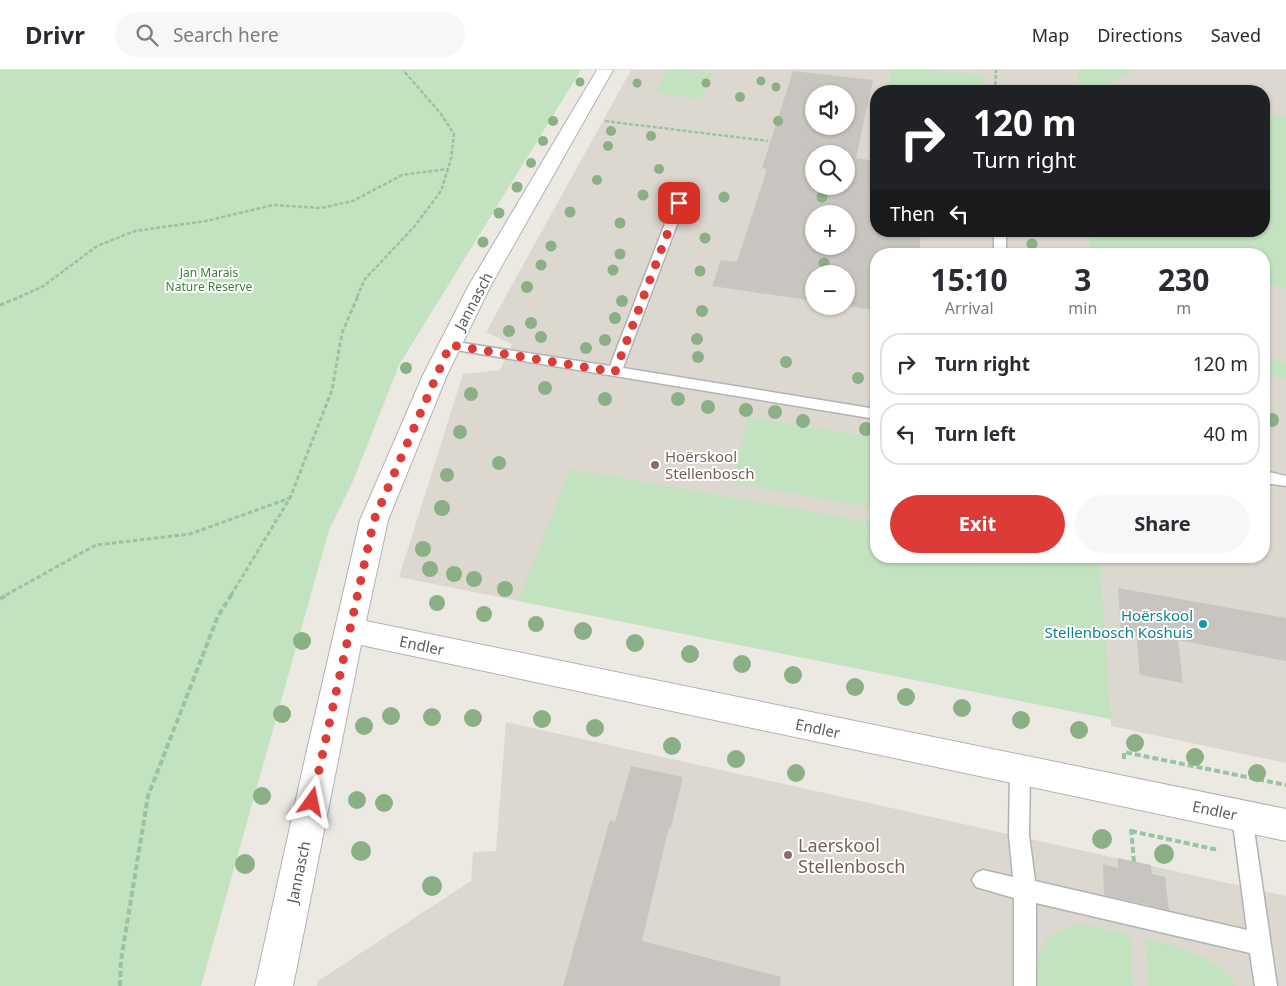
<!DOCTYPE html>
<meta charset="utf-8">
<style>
:root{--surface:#fff;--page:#f7f7f7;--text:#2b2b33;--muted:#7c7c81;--line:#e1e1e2;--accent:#dc3b37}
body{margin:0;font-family:"Noto Sans",sans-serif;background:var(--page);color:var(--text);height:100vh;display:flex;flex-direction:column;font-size:19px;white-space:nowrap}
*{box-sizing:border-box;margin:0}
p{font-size:16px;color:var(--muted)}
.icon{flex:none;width:28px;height:28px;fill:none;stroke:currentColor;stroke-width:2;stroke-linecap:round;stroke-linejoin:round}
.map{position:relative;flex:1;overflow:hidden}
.details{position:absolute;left:870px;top:178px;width:400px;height:315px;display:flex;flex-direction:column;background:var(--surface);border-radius:20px;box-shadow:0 1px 4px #0004}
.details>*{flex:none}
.guide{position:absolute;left:870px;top:15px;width:400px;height:152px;border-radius:20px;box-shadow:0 1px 4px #0004;background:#202124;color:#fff;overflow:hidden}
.tools{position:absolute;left:805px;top:15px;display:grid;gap:10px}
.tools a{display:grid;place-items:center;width:50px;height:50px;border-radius:50%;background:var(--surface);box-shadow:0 1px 4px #0004;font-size:25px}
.pin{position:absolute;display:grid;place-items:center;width:42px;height:42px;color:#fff;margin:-21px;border-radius:10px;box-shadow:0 2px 8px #0006}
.me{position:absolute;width:55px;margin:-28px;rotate:12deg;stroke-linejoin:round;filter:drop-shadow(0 0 4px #0008)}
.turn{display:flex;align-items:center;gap:18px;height:105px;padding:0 20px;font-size:22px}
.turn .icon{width:65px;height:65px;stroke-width:2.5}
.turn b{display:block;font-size:35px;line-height:42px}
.then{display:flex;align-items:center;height:48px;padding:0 20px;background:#0003;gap:10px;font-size:19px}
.eta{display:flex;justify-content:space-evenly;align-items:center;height:85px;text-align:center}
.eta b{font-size:30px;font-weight:700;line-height:35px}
.action{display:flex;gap:10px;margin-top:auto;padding:10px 20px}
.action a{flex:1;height:58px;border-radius:30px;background:var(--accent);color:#fff;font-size:20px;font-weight:700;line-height:58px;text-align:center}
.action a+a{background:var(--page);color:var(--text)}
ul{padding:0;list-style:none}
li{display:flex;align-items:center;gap:15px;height:62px;margin:0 10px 8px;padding:0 10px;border:2px solid var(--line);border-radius:20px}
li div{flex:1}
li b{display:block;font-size:19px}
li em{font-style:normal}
header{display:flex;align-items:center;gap:30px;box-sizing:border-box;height:70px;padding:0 25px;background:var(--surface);border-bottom:1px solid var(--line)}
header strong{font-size:24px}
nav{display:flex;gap:28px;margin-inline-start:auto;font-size:18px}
.search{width:350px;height:45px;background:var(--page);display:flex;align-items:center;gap:12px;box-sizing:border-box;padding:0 18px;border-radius:28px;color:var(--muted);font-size:19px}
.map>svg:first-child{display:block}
</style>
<header>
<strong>Drivr</strong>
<div class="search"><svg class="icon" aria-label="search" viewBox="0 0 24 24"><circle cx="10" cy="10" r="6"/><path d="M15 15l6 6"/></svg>Search here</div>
<nav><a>Map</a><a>Directions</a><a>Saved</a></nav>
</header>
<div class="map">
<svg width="1286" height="916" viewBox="0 0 1286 916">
<rect width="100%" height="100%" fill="#ece9e2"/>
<path fill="#dcd8d0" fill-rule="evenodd" d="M631,0h655v693l-175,-37v-7l-712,-142 64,-203 37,-4 12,-26 -26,-12zM876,21h388v140h-388zM814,24h32v32h-32zM814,84h32v32h-32zM814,144h32v32h-32zM876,184h388v302h-388zM814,204h32v32h-32z
M506,652l780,174v90h-969l1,-5 153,-100 2,-29 23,-1z"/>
<path fill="#c2e2c0" d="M0,0h581l-182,295 -45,114 -25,51 -128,456h-201z
M668,0c12,0 35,0 44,4l-12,25 -44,-6z
M891,0h41l52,5 -1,16h-49l-46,-5z
M1078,0h55l-23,12 -6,9h-25z
M1264,44l22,3v170l-22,-3v-30h-173l-3,-23h176z
M1264,288l22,4v17l-22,-5z
M748,347l128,21v70l-144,-25z
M570,399l306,54v33h188l36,7 11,156 -593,-118z
M1076,855h12l42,10 3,51h-96c0,-34 1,-53 39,-61z
M1145,869c35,8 69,15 91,47h-88z"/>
<path fill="#c8c4bf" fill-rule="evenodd" d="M793,1l80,9 -17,78 20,3v70h45l-2,23h-43v56l-30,-4v-32h-32v27l-102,-15 9,-26 16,2 30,-93 -5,-1zM814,24h32v32h-32zM814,84h32v32h-32zM814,144h32v32h-32z
M1118,518l168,30v43l-108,-21 5,43 -43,-8 -4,-43 -15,-2z
M631,696l52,11 -12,51 -2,-1 -27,114 139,36 -1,9h-217l47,-166 5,2z
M1118,788l33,7 1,9 13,3 4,33 -65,-15 -1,-31 15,4z"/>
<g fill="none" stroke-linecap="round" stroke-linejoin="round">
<g stroke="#afb3b6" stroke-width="3">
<path id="service" d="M679,129l6,4 -62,165 253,41v10l-426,-70 -5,-1 -2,-3 2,-3 5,-1 160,25 63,-163z
M994,161h12v23h-12z
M1264,401l22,5v10l-22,-3z
M1020,692l7,3 3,6 -1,64 6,46 212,49 -15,-114 3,-7 7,-3 7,3 3,7 25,170h-22l-5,-33 -214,-50v83h-22v-88l-38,-11 -4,-7 4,-7 7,-3 30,7 -4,-42 1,-64 3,-6z"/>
</g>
<g stroke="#afb3b6" stroke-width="2">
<path id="minor" d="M597,0h16l-122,215 -44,90 -59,145 -22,101 920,188v32l-925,-196 -68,341h-38l49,-223 56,-243 63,-145 46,-90z"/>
</g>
<path stroke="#9ac3a2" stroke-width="2.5" stroke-dasharray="4 2" stroke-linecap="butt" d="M995,21l1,-21
M605,51l163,20
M19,227l23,-10 55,-41 38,-15 71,-10 67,-16 48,3 32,-7 49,-26 45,-6
M357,227l8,-18 49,-52 27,-36 10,-32 3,-25 -13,-20 -38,-44"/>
<path stroke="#9ac3a2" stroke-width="3" stroke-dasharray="4.5 2.5" stroke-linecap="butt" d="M0,235l22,-9
M6,525l90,-50 94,-11 100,-36
M231,525l59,-97 42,-108 10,-57 16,-37"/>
<path stroke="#9ac3a2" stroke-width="4" stroke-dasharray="6 3" stroke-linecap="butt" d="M0,529l8,-5
M1124,689v-7l162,33
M1131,759l3,33
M1131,761l87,19
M120,916l1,-26 27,-164 70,-180 14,-22"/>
<use href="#service" fill="#fff" fill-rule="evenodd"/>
<use href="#minor" fill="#fff" fill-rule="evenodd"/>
</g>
<g fill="#8bb086">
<circle cx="761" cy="11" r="4.5"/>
<circle cx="580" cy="12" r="4.5"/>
<circle cx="637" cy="13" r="4.5"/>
<circle cx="706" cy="13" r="4.5"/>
<circle cx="776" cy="17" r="4.5"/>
<circle cx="740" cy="27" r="5"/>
<circle cx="553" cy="51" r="5"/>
<circle cx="778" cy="51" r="5"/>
<circle cx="611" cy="61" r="5"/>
<circle cx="651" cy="66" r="5"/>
<circle cx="543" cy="71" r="5"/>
<circle cx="608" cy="76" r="5"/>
<circle cx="531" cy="93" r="5"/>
<circle cx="659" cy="99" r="5"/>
<circle cx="597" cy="110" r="5"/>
<circle cx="517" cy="117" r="5.5"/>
<circle cx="643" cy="125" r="5.5"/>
<circle cx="724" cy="127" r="5.5"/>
<circle cx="822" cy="127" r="5.5"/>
<circle cx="570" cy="142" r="5.5"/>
<circle cx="499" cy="143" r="5.5"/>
<circle cx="620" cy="153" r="5.5"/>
<circle cx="705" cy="168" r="5.5"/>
<circle cx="483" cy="172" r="5.5"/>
<circle cx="1032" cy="174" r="5.5"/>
<circle cx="551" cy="176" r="5.5"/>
<circle cx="620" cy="184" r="5.5"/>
<circle cx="824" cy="193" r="5.5"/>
<circle cx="541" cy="195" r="5.5"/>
<circle cx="613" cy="200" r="5.5"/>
<circle cx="700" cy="201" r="5.5"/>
<circle cx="527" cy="217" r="6"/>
<circle cx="622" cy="231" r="6"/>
<circle cx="702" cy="241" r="6"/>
<circle cx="615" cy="248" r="6"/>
<circle cx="531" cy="253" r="6"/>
<circle cx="509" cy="261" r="6"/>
<circle cx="541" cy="267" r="6"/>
<circle cx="697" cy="269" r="6"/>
<circle cx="605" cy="270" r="6"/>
<circle cx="586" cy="278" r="6"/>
<circle cx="698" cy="287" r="6"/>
<circle cx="786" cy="292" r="6"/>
<circle cx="406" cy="298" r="6"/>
<circle cx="858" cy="308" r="6"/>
<circle cx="545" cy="318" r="7"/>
<circle cx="471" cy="324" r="7"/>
<circle cx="605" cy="329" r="7"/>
<circle cx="678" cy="329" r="7"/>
<circle cx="708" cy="337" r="7"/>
<circle cx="746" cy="340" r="7"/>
<circle cx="775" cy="342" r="7"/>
<circle cx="1272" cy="350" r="7"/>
<circle cx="803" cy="351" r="7"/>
<circle cx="866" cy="359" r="7"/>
<circle cx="460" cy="362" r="7"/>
<circle cx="499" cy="393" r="7"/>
<circle cx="447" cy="405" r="7"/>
<circle cx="442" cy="438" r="8"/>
<circle cx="423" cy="479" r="8"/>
<circle cx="430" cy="499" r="8"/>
<circle cx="454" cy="504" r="8"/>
<circle cx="474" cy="509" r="8"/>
<circle cx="505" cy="519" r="8"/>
<circle cx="437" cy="533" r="8"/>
<circle cx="484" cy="544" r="8"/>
<circle cx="536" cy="554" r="8"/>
<circle cx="583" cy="561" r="9"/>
<circle cx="302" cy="571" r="9"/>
<circle cx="635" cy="573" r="9"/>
<circle cx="690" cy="584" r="9"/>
<circle cx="742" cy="594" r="9"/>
<circle cx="793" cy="605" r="9"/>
<circle cx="855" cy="617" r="9"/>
<circle cx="906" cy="627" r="9"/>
<circle cx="962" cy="638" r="9"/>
<circle cx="282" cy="644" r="9"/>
<circle cx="391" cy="646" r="9"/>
<circle cx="432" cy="647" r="9"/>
<circle cx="473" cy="648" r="9"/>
<circle cx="542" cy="649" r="9"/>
<circle cx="1021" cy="650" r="9"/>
<circle cx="364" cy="656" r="9"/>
<circle cx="595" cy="658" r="9"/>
<circle cx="1079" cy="660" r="9"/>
<circle cx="1135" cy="673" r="9"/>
<circle cx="672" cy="676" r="9"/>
<circle cx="1195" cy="687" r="9"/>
<circle cx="736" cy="689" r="9"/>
<circle cx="796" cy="703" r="9"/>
<circle cx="1257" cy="703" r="9"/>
<circle cx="262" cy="726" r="9"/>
<circle cx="357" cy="730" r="9"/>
<circle cx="384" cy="733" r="9"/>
<circle cx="1102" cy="769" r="10"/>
<circle cx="361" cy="781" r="10"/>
<circle cx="1164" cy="784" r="10"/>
<circle cx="245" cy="794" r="10"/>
<circle cx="432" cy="816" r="10"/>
</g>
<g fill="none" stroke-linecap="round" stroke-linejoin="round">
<path stroke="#dc3b37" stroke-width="9" stroke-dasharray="0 16.2" d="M312,732l62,-282 76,-175 165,27 64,-169"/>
</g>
<g fill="#8d6e63" stroke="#fff" stroke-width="2">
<circle cx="655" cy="395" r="5"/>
<circle cx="788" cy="785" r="5"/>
</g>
<circle fill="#0f9aa8" stroke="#fff" stroke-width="2" cx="1203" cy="554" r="5"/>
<g text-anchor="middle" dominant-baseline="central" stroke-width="4" stroke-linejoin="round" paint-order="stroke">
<g font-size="12" fill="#3b813a" stroke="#fff">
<text x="209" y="202">Jan Marais<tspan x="209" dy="14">Nature Reserve</tspan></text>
</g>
<g font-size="15" fill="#5a5e62" stroke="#fff">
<text transform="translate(473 231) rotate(-62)">Jannasch</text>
<text transform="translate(422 575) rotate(12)">Endler</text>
<text transform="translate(818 658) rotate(12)">Endler</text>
<text transform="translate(1215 740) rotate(12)">Endler</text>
<text transform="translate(298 802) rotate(-78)">Jannasch</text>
</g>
<g font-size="15" fill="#785e54" stroke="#fff" text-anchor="start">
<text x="665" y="386">Hoërskool<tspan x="665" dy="17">Stellenbosch</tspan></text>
</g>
<g font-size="15" fill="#0d838f" stroke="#fff" text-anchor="end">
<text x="1193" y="545">Hoërskool<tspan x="1193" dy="17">Stellenbosch Koshuis</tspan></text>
</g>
<g font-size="18" fill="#785e54" stroke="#fff" text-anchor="start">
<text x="798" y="775">Laerskool<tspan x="798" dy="21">Stellenbosch</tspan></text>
</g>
</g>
</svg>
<div class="tools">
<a><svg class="icon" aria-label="sound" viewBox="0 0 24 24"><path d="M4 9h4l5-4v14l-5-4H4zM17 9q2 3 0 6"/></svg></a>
<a><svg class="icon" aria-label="search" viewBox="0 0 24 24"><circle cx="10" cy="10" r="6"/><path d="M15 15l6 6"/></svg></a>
<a>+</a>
<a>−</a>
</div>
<div class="pin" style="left:679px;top:133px;background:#d93025"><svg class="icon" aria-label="arrive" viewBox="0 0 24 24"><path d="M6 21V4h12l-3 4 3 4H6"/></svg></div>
<svg class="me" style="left:312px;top:732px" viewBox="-20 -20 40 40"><path d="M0-17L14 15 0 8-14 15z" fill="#dc3b37" stroke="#fff" stroke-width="4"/></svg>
<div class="guide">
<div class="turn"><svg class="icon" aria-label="right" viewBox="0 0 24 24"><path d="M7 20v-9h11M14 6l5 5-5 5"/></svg><div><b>120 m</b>Turn right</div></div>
<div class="then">Then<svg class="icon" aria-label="left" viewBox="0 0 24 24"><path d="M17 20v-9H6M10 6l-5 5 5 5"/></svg></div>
</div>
<section class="details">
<div class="eta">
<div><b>15:10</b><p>Arrival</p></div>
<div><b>3</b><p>min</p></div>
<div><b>230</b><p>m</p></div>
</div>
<ul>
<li><svg class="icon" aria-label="right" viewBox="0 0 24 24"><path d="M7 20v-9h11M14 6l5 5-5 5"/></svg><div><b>Turn right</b></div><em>120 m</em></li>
<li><svg class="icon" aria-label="left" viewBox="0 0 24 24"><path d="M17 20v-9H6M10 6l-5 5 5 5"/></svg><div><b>Turn left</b></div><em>40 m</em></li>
</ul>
<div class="action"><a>Exit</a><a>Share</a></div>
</section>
</div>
